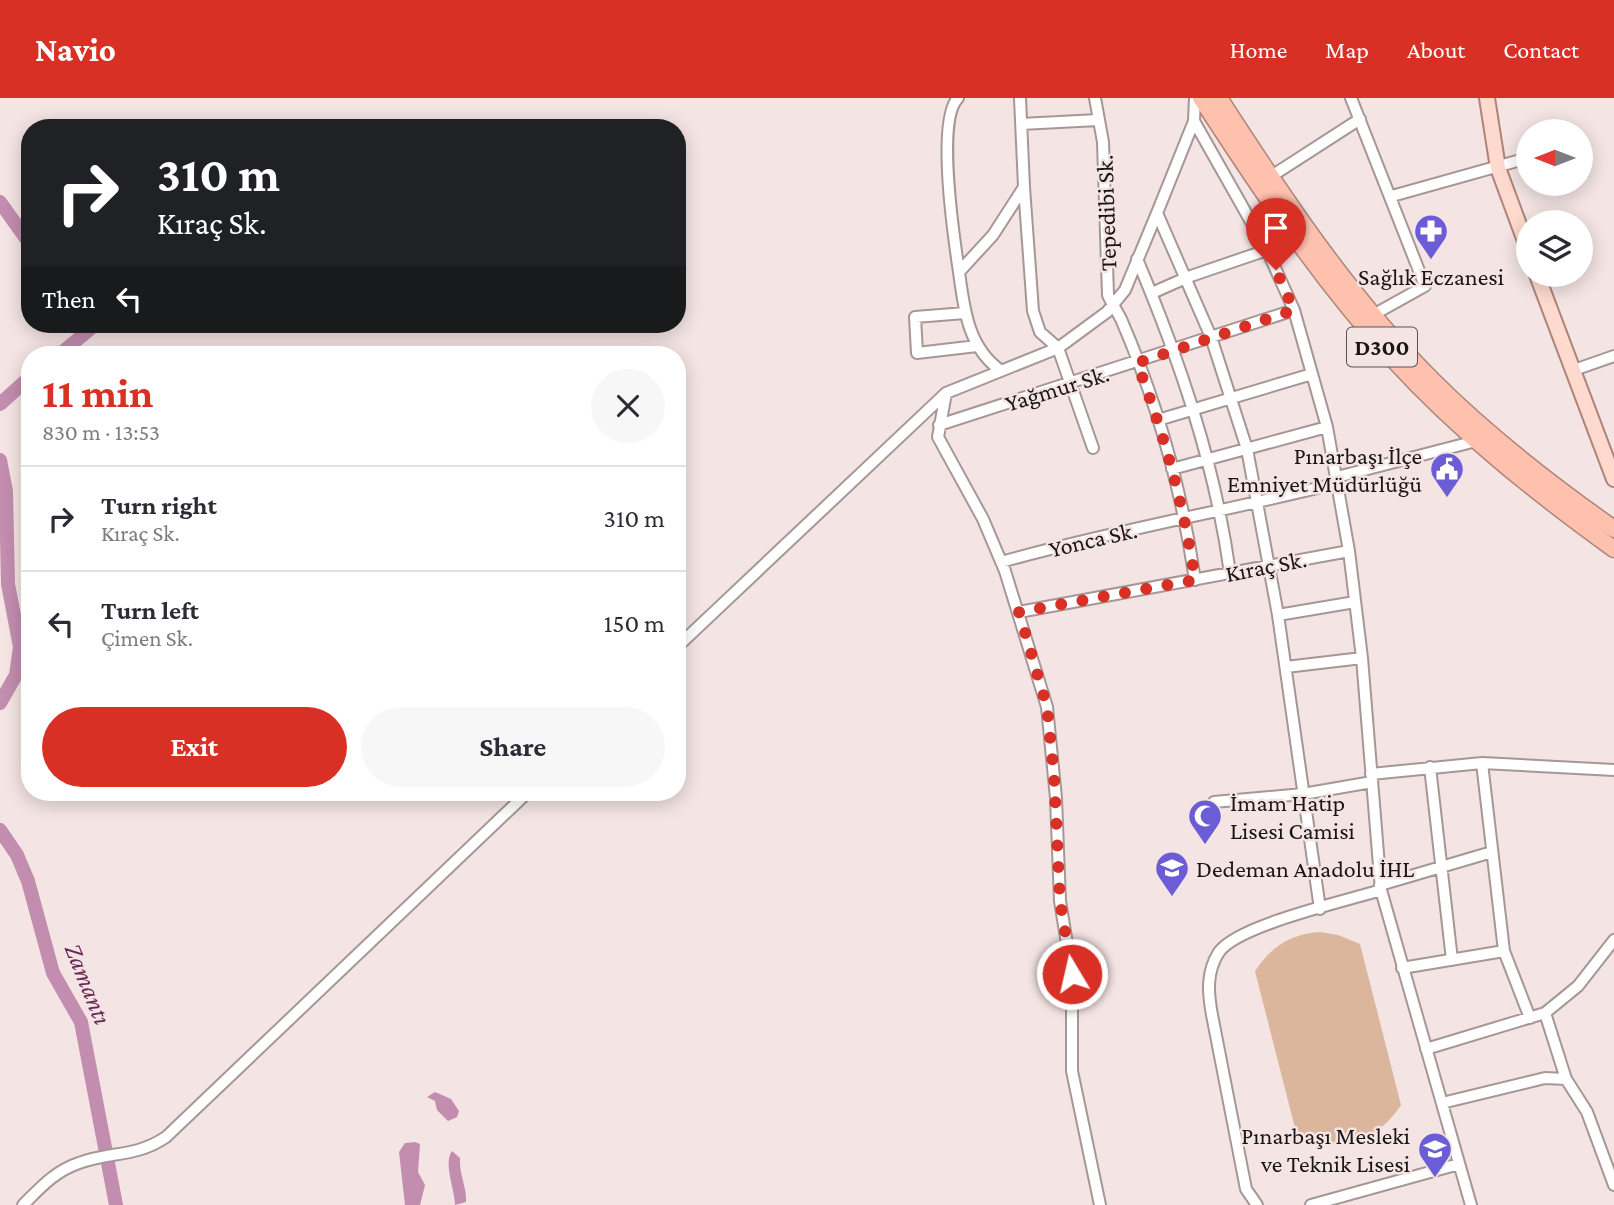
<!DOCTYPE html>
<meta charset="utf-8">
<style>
:root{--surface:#fff;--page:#f7f7f7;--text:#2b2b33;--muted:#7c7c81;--line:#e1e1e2;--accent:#d93025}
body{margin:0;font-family:"Crimson Pro",serif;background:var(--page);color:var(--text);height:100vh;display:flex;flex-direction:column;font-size:26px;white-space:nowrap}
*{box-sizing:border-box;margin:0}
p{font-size:23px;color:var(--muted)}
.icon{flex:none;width:38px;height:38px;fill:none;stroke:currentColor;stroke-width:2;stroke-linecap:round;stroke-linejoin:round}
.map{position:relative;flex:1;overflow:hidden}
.sheet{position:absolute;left:21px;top:248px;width:665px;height:455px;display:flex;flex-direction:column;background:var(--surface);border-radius:28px;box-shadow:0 4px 18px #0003}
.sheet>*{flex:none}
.hud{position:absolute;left:21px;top:21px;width:665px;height:214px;border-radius:28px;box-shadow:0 4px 18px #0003;background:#202124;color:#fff;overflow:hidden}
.needle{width:46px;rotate:270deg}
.fabs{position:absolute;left:1516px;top:21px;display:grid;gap:14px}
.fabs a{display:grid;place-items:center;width:77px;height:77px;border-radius:50%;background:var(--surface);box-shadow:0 4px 18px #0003;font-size:35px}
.pin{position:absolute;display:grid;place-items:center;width:60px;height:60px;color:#fff;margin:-72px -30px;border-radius:50% 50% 50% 0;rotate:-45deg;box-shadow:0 0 7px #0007}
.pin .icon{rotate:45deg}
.me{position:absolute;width:77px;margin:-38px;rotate:351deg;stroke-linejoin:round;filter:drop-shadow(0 0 5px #0008)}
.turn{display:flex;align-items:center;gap:24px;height:147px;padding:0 21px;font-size:32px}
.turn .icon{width:91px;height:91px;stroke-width:2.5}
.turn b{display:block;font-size:49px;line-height:60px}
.then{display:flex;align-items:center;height:66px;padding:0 21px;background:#0003;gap:14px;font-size:26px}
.round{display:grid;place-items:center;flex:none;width:74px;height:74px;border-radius:37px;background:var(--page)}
.head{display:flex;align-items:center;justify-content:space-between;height:119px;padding:0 21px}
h1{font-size:42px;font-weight:700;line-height:52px;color:var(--accent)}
.cta{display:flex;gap:14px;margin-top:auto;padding:14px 21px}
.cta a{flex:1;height:80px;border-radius:42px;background:var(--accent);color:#fff;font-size:28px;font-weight:700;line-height:80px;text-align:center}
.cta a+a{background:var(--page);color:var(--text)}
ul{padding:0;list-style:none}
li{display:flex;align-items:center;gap:21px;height:105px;padding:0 21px;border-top:2px solid var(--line)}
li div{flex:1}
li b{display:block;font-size:26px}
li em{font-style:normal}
header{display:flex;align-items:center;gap:42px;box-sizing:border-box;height:98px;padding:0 35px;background:var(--accent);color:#fff}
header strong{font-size:33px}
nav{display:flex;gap:38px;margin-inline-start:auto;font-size:24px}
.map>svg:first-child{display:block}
</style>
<header>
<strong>Navio</strong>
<nav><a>Home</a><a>Map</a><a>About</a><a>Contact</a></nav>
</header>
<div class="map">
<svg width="1614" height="1107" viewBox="0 0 1614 1107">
<rect width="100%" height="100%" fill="#f4e4e4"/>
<path fill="#dbb69c" d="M1320,834l18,3 22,9 41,161c-26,39 -64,48 -105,27l-41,-161c16,-24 35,-37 65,-39z"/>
<path fill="#c28dae" d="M435,994l16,7 8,12 -2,6 -9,4 -11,-11 -2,-9 -8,-4z
M415,1044l5,2 -2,28 7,13 -5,20h-15l-6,-53 6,-9z
M452,1053l8,7c-1,16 7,30 6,44l-11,3c0,-15 -12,-42 -3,-54z"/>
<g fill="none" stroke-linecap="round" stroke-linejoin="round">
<path stroke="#c28dae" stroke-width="14" d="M0,104l30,42
M59,257l37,-31
M0,306l30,-27
M0,362l6,31 2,93 12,63 -4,28 -16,28
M0,732l17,25 11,26 25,92 28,49 35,183"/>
<g stroke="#a69797" stroke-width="14">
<path id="minor" d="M958,0c-22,22 -4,141 1,174
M1095,0l8,44 5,153c4,9 9,16 13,24 36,83 61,172 74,261
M1351,0l74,188 -52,29
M1194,23l73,129 27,60 33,117 22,124 13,107 19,232 90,315
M1021,26l77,-4
M1270,79l90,-58
M1024,89l9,124 7,21 18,16 35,100
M1392,98l136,-38
M1157,115l54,124 36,112 31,166 42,294
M1137,161c43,102 78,205 93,314
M1152,195l36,-16 79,-27
M965,215l-50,4 2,36 60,-7
M1000,272c-32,-23 -36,-61 -41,-98l34,-37 31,-48 -4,-89
M1574,272l40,-14
M946,295l-8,44 45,82 22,52 42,136 9,91 4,103 12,73v97l28,134
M1158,322l154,-46
M939,327l355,-115
M1172,371l155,-42
M1337,379l139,-36
M1001,464c111,-31 225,-51 337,-79
M1019,514l330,-61
M1278,517l77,-13
M677,549l269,-254 112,-45 49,-36 18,-22 32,-77 37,-92 1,-23
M1286,569l76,-9
M1482,665l22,188 26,67
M1430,669l22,193
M1371,676l111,-11 132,7
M1214,704l89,-8 69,-12
M1380,787l112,-33
M1402,870l102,-17
M1545,915l21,66 21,33 27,73
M1426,951l119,-36 33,-27 36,-46
M1442,1005l103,-25 21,1
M23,1107c17,-17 32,-34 56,-42 31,-12 56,-5 87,-26l361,-344
M1257,1107l-11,-16 -34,-174c-4,-22 -6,-43 7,-63 19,-27 127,-51 162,-62
M1311,1107l148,-41"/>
</g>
<g stroke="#ae8578" stroke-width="18">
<path id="major" d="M1487,0l11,70 30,81
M1537,177l77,204"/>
</g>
<g stroke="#ae8578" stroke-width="19">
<path id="highway" d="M1201,0c59,91 119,181 192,261 66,72 142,133 221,190
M1219,0c64,99 130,199 214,283 56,56 117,103 181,148"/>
</g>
<use href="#minor" stroke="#fff" stroke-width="10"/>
<use href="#major" stroke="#fedace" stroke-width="14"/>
<use href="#highway" stroke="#fec1ae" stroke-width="16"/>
</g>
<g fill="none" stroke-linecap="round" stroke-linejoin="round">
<path stroke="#d93025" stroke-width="12" stroke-dasharray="0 21.6" d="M1072,876l-12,-73 -6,-126 -7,-68 -28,-95 176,-32c-11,-75 -31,-146 -58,-217l157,-53 -18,-40"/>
</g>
<defs>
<g id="pharmacy-pin" transform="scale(1.75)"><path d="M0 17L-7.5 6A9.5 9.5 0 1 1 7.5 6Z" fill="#6c5dd7" stroke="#f4e4e4"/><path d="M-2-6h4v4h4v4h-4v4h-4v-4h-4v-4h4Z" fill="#fff"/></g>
<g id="civic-pin" transform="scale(1.75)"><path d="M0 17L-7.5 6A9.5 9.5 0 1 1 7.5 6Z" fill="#6c5dd7" stroke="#f4e4e4"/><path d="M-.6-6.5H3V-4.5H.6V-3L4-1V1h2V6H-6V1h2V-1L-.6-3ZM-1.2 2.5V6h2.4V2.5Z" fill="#fff"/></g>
<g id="mosque-pin" transform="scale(1.75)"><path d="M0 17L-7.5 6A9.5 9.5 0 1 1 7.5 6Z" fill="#6c5dd7" stroke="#f4e4e4"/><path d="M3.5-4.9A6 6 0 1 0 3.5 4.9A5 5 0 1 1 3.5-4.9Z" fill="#fff"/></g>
<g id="school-pin" transform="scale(1.75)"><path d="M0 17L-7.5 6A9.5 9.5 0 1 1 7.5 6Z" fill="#6c5dd7" stroke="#f4e4e4"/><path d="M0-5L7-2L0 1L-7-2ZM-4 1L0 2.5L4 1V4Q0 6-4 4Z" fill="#fff"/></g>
</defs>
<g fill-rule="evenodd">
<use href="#pharmacy-pin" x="1431" y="133"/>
<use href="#civic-pin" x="1447" y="371"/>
<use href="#mosque-pin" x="1205" y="718"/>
<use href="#school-pin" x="1172" y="770"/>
<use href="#school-pin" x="1435" y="1051"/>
</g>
<g text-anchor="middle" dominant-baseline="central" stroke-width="5" stroke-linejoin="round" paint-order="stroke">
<rect fill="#f4e4e4" stroke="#5b5353" stroke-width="2" x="1347" y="229.5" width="70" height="39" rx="5"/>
<g font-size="23" font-weight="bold" fill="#1a1515">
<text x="1382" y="249">D300</text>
</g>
<g font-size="24" fill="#1a1515" stroke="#f4e4e4">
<text transform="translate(1106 115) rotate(-92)">Tepedibi Sk.</text>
<text transform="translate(1057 290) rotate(-17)">Yağmur Sk.</text>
<text transform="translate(1093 441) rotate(-13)">Yonca Sk.</text>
<text transform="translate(1266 468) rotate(-11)">Kıraç Sk.</text>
</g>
<g font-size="24" fill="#1a1515" stroke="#f4e4e4" text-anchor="end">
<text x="1431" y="178" text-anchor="middle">Sağlık Eczanesi</text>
<text x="1422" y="357">Pınarbaşı İlçe<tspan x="1422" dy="28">Emniyet Müdürlüğü</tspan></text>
<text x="1230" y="704" text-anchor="start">İmam Hatip<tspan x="1230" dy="28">Lisesi Camisi</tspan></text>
<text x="1196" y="770" text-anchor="start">Dedeman Anadolu İHL</text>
<text x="1410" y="1037">Pınarbaşı Mesleki<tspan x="1410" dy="28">ve Teknik Lisesi</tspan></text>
</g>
<g font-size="26" font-style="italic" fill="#6a2a56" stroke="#f4e4e4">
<text transform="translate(88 886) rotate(68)">Zamantı</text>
</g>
</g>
</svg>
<div class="fabs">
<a><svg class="needle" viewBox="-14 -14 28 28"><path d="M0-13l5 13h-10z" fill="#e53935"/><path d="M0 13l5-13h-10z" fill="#7c7c81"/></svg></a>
<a><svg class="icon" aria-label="layers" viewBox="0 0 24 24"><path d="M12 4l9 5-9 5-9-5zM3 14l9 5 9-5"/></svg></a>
</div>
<div class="pin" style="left:1276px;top:172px;background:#d93025"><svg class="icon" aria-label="arrive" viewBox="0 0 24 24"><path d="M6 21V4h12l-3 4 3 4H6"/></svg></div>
<svg class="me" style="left:1072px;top:876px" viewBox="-20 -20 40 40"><circle r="17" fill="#d93025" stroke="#fff" stroke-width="3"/><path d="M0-11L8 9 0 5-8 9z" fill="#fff"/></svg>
<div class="hud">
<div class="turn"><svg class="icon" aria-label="right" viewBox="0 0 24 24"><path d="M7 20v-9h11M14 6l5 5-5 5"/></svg><div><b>310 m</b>Kıraç Sk.</div></div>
<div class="then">Then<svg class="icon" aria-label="left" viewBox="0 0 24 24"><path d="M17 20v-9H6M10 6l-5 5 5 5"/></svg></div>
</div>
<section class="sheet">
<div class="head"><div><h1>11 min</h1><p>830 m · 13:53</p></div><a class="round"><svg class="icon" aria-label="close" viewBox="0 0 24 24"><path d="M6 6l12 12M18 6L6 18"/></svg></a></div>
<ul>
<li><svg class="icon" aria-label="right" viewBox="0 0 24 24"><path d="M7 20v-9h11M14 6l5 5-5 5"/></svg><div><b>Turn right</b><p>Kıraç Sk.</p></div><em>310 m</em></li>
<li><svg class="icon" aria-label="left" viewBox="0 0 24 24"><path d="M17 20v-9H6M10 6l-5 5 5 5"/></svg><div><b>Turn left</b><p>Çimen Sk.</p></div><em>150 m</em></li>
</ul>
<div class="cta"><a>Exit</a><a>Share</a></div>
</section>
</div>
